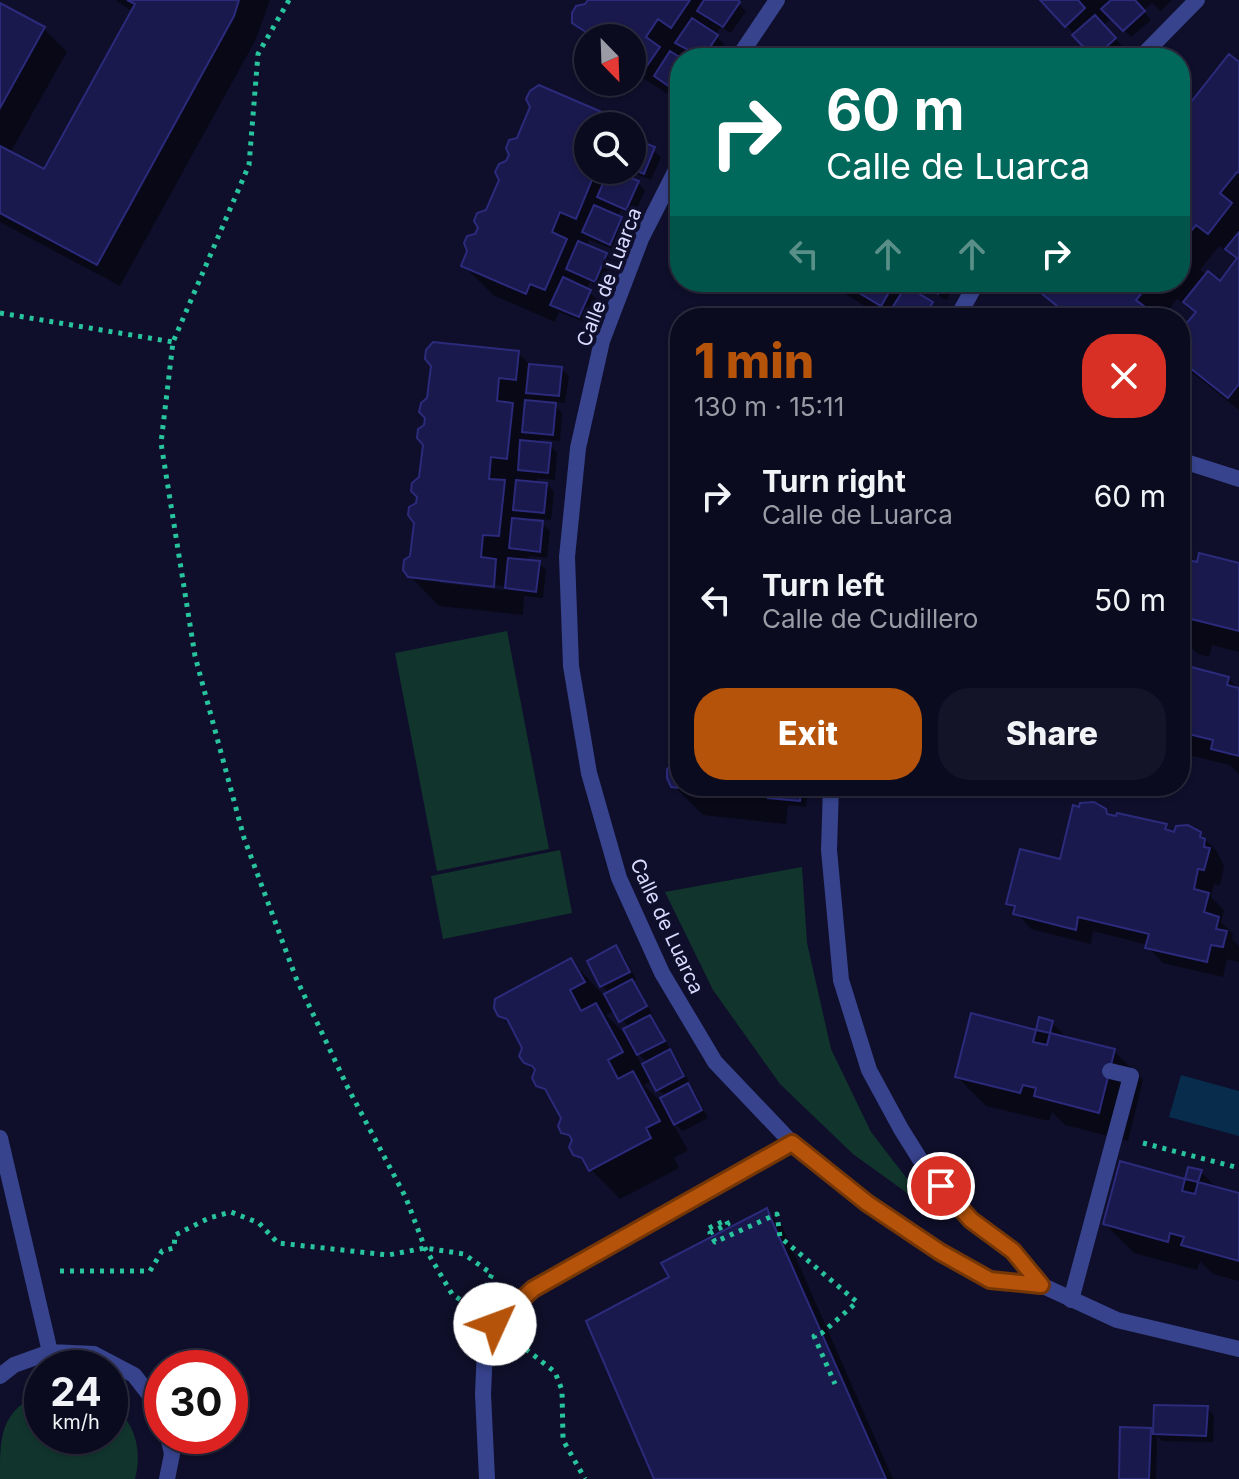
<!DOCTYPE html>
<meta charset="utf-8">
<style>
:root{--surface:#0b0b20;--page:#141429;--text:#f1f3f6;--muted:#9a9ba5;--line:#2b2b3e;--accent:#b45309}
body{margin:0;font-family:Inter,sans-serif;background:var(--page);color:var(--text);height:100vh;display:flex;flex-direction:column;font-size:30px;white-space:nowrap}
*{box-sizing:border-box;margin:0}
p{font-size:26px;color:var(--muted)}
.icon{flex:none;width:44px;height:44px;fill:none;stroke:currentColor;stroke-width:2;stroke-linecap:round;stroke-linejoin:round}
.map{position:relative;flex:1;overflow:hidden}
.drawer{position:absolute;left:670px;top:308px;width:520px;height:488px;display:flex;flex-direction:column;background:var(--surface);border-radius:32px;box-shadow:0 2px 6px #0004,0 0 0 2px var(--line)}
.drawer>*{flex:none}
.banner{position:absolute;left:670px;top:48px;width:520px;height:244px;border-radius:32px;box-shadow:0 2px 6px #0004,0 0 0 2px var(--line);background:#00695c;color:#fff;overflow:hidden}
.needle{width:52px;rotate:157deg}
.tools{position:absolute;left:574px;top:24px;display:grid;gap:16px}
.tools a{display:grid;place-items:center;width:72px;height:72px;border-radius:50%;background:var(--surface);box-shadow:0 2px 6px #0004,0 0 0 2px var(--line);font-size:40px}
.speed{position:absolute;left:24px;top:1350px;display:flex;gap:16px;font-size:40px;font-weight:700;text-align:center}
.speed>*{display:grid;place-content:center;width:104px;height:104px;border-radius:50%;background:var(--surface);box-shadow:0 2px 6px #0004,0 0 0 2px var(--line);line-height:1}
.speed small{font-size:20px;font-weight:400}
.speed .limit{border:12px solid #d22;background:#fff;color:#111}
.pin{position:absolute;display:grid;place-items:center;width:68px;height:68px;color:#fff;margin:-34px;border:4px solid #fff;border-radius:50%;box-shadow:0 2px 8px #0007}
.me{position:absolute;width:88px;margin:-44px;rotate:47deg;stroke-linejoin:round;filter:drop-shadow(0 0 6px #0008)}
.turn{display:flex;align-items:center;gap:28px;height:168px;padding:0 24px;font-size:36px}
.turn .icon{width:104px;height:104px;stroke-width:2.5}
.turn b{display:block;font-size:56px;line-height:68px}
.lanes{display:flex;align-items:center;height:76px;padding:0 24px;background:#0003;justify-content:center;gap:40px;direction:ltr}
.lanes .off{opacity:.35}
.round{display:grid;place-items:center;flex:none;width:84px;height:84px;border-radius:32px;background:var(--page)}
.overview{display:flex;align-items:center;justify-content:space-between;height:136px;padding:0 24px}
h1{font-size:48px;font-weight:800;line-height:60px;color:var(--accent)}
.cta{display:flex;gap:16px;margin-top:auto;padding:16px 24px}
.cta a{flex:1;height:92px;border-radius:32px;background:var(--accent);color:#fff;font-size:32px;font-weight:800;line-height:92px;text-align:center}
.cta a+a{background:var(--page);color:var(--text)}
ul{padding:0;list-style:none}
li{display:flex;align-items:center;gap:24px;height:104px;padding:0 24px}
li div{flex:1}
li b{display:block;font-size:30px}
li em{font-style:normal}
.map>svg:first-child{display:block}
</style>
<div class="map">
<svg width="1239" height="1479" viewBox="0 0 1239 1479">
<rect width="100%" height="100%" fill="#0f0f2b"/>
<path fill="#11352d" d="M507,631l42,218 -112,22 -42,-218z
M560,850l12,63 -129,26 -12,-63z
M802,867l5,76 24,106 40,83 61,79 -79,-57 -73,-70 -67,-94 -48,-98z
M42,1392v44h68v-35c24,21 33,47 25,78h-135c0,-44 0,-67 42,-87z"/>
<path fill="#072c4c" d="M1181,1075l58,16v45l-70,-19z"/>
<path fill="#0007" fill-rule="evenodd" d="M116,0h154l-14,39 -136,247 -120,-64v-217l44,24 23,23 -57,101 35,19 88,-160z
M590,0h144l12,11 -15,22 -10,-6 -6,8 9,9 -9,14h-17l-12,-8 -6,10v34l-2,-1 -4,5 -42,-27v-33h-43l-15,-15z
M1043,0h129l-12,11 -8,-8 -9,8 8,9 -20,17 -19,-20 -9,9 19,20 -13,12h-13z
M1239,64v346l-59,-47v-29l17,-21 -6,-6 -2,2 -12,-10 -14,19h-94l-26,-25 9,-11h128v-163zM1219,246l20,14 -18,24 -21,-14z
M532,107l85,14 5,5h-34v44h32l-2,4 20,9 7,7 -11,26 -13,-6 -4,8 11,8 -10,25 -29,-11 -2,7 19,8 7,7 -11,26 -12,-6 -4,8 11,9 -10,24 -28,-11 -4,10 -62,-27 -29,-29z
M632,136l29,21 -10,23 -24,-10h5z
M831,282h126l-11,18 -25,-15 -5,9 23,17 -4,7h-51l-45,-28z
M518,353l13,13 30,3 8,7 -4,27 -14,-2 11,12 -2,28 -19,-2 -1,5 10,1 7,8 -2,27 -18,-2 -1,6h11l7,8 -3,28 -18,-2 -1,4 10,1 8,8 -3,27 -18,-2 -1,6 11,1 7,7 -3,28 -19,-2 -1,19 -84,-9 -29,-30 9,-79 -6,-7zM440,579l64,7v4l-64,-7z
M1180,550l5,1 13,14h41v87l-27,-7 -3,12 -11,-3 -18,-17z
M1180,663l3,4 45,11 11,11v85l-9,-9 -50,-12z
M680,714v72h129l-3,21 -18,-2 -2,19 -83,-9 -30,-30z
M1105,810l7,7 53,9 10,9 25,-1 16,16 8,16 -4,19 -6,-1 -3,13 13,13 -3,12 12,12 -1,5 7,7v16l-12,-3 -4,18 -60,-14 -15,-16v-2l-55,-14 -2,13 -60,-15 -23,-26 53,-41z
M616,948l7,7 13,24 -4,3 7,7 13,25 -3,2 8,8 13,25 -2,1 9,9 13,25 -3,1 8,8 13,25 -25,13 -11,-9 16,28 -14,8 5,10 -59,31 -45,-46 -2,-11 -10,-10v-15l-9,-16 -16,-16 -2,-12 -11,-11v-14l-9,-17 -16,-16 71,-55 33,36 5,-3 -7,-7 -13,-24zM615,1010l14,18v10l-23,-23zM634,1050l14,13 -6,3zM653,1080l5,9 8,8 -7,3 -15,-15z
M972,1015l66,17 2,-12 12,3 17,17 45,11 29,29 -15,61 -63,-16 -13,-13 -3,9 -63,-15 -29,-29z
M1121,1164l65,17 4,-12 11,3 18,18 20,5v86l-26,-7 -13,-13 -3,9 -63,-17 -29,-29z
M766,1210l16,16 111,253h-237l16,-201z
M1156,1407l51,1 7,8 -1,26 -51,-1 -5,-5 -1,43h-35l29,-49 5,5z"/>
<path fill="#1a194d" stroke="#2b2a7b" stroke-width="2" d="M127,0h112l-5,16 -137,249 -97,-52v-67l44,23 91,-165z
M588,0h102l-19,28 -13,-9 -12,18 14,10 -16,23 -12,-8v-24h-37l-23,-15v-10l4,-7 9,-2z
M704,0h34l2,2 -17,25 -26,-16z
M1040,0h38l7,8 -20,19z
M1111,0h24l10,11 -22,20 -22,-22z
M0,3l45,24 -45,81z
M1095,15l21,23 -22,20 -22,-23z
M692,18l26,17 -15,23 -28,-15z
M670,51l11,7 -1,36 -26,-18z
M1229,54l10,8v111l-2,-1 -17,21 12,10 -24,31 -12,-9 -16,19v-128z
M539,85l79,34 -3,7h-27v21l-6,13 6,3v7h8l-20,49 -16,-7 -8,20 15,7 -22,51 -15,-6 -4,10 -65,-28 6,-15 -3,-8 3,-7 8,-2 3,-6 -4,-7 3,-8 9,-3 13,-30 -4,-8 4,-8 7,-3 3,-6 -3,-7 3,-8 8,-2 13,-31 -4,-8 4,-8z
M632,138l23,9 -11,27 -12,-5z
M609,170l30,11 -13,29 -29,-13z
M594,205l28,12 -12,28 -28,-13z
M1239,232v152l-11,14 -48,-38v-29l16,-19 -13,-10 25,-31 12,10 17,-23 -12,-9z
M578,241l29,12 -12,29 -29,-13z
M1180,248l10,9 -10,12z
M563,277l28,13 -12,27 -29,-12z
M841,282h54l-14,24z
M917,282h28l-7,12z
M1049,282h102l-15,18 13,10 -7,8h-70l-31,-25z
M906,286l27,16 -10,16h-23l-10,-7z
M433,342l86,9 -3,29 -17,-2 -2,23 16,2 -6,56 -16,-2 -2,22 16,1 -6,56 -16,-1 -2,22 15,2 -2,28 -86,-10 -5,-7 1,-10 6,-4 4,-33 -6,-8 1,-8 7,-4 1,-6 -6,-6 1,-8 7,-6 4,-32 -6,-7 1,-9 6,-4 1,-7 -6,-6 2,-9 6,-5 4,-32 -6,-7 1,-9z
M529,364l33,3 -3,29 -33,-3z
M525,400l31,3 -3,32 -31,-3z
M520,440l31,3 -3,30 -30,-3z
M516,480l31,3 -3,30 -31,-3z
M512,518l31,3 -3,31 -31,-4z
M1180,548l6,1 -3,10 14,3 2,-9 40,10v68l-56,-14 3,-13 -6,-1z
M508,558l32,3 -4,31 -31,-4z
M1180,664l49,13 -2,8 12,3v68l-28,-7 2,-9 -33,-8z
M680,712v74h78l-1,10 -86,-9 -4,-9v-9l7,-5 4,-32 -6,-6 1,-10z
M769,786h32l-1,15 -32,-3z
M1094,802l12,7 1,5 9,2 1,-3 50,11 -2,5 9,3 2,-6 12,-1 13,7 -1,5 5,2 -1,8 6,1 -6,22 -6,-1 -4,20 15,4 -5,19 15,5 -3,12 11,2 -4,16 -12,-2 -4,17 -62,-14 4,-14 -71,-17 -2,13 -63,-16 2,-8 -9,-2 14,-55 40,10 13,-54 6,2 1,-4z
M616,945l14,27 -30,15 -13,-26z
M571,958l14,24 -15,8 11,21 15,-8 27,49 -15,8 10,19 15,-8 27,50 -14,7 5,10 -62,33 -7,-13 -9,-3 -4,-8 3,-7 -3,-5 -8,-2 -3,-7 3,-8 -16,-29 -9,-3 -4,-8 3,-8 -3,-4 -8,-3 -5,-7 3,-8 -15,-29 -9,-3 -4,-8 1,-9z
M632,979l15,27 -28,16 -15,-28z
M971,1013l65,17 -3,12 14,3 3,-12 65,16 -16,64 -65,-17 2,-8 -13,-3 -3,8 -65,-16z
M650,1015l15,26 -28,14 -14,-26z
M1039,1017l14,4 -3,12 -14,-3z
M670,1049l14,27 -28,15 -14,-27z
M688,1083l14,27 -28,15 -14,-27z
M1120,1161l65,18 -3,12 13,3 3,-12 41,11v68l-58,-16 3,-8 -14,-4 -2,9 -65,-18z
M1188,1167l14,3 -4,12 -13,-3z
M767,1208l5,13 114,258h-232l-68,-158 83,-44 -8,-14z
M1154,1405l54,1 -2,30 -53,-2z
M1120,1427l31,1 -2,51h-30z"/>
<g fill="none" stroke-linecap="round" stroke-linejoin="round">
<path stroke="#27c49e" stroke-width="5" stroke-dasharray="4 6" stroke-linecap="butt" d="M289,0l-31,54 -9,111 -76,177 -12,101 34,213 49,182 52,140 52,110 58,110 19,50 27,46 20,14
M0,313l173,29
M1143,1143l96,25
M709,1228l17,-8 2,4 -18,9 5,9 62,-28 3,23 77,65 -35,31 -8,3 21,48
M60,1271h90l12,-20 12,-3 1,-13 34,-17 22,-6 28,11 19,20 110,12 37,-7 39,6 28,20 -8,17
M518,1343l37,29 7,18 1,50 22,39"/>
<path stroke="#37438d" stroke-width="16" d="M1071,1300l60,-224 -21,-5"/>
<path stroke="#37438d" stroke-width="16" d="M738,58l39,-58
M1140,58l57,-58
M680,162l-39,77 -39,102 -24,107 -11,109 4,109 18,107 30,105 43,95 53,89 77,81 75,60 73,49 50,28 51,5 76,35 122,29
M957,318l20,-36
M1180,460l59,19
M831,786l-2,64 12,130 28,90 32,59 25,40 45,51 42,31 28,34
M0,1138l50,214
M0,1376l14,-11 36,-13 44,2 40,21 28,36
M167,1479l5,-25 -4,-18
M487,1479l-4,-85 2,-46 10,-24 38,-35 259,-146"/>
</g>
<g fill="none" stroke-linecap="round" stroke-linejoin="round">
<g stroke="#753606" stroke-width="20">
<path id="route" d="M495,1324l38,-35 259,-146 75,60 73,49 50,28 51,5 -28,-34 -42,-31 -30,-34"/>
</g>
<use href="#route" stroke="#b45309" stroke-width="14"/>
</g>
<g text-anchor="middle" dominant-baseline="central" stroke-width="8" stroke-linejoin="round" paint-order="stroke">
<g font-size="20" fill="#d8dbff" stroke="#0f0f2b">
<text transform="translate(609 277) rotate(-69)">Calle de Luarca</text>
<text transform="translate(667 926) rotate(65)">Calle de Luarca</text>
</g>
</g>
</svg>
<div class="tools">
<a><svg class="needle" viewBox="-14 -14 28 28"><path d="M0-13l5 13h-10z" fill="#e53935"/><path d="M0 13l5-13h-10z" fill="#9a9ba5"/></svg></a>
<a><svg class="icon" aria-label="search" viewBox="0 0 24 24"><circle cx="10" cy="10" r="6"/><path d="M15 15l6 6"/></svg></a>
</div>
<div class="speed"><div>24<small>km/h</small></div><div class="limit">30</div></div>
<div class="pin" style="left:941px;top:1186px;background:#d93025"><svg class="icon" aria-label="arrive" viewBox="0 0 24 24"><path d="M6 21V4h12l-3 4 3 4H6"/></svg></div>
<svg class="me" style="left:495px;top:1324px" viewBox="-20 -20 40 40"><circle r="19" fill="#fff"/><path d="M0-13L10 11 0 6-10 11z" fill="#b45309"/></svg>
<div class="banner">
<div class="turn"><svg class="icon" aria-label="right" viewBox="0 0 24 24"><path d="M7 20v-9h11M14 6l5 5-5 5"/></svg><div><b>60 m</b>Calle de Luarca</div></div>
<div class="lanes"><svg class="icon off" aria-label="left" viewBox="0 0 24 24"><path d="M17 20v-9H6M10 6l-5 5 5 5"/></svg><svg class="icon off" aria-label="ahead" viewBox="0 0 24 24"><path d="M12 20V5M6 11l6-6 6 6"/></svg><svg class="icon off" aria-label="ahead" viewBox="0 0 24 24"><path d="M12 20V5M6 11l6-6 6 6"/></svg><svg class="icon" aria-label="right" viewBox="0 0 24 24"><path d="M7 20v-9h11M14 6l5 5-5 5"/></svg></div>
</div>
<section class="drawer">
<div class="overview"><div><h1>1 min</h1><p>130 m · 15:11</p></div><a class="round" style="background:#d93025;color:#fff"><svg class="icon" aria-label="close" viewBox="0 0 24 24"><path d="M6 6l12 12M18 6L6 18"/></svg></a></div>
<ul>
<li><svg class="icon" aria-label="right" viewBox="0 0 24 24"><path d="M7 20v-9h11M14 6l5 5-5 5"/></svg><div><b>Turn right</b><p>Calle de Luarca</p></div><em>60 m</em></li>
<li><svg class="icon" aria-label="left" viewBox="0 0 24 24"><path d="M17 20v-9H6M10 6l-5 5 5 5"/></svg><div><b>Turn left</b><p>Calle de Cudillero</p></div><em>50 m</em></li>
</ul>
<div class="cta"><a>Exit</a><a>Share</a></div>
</section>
</div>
